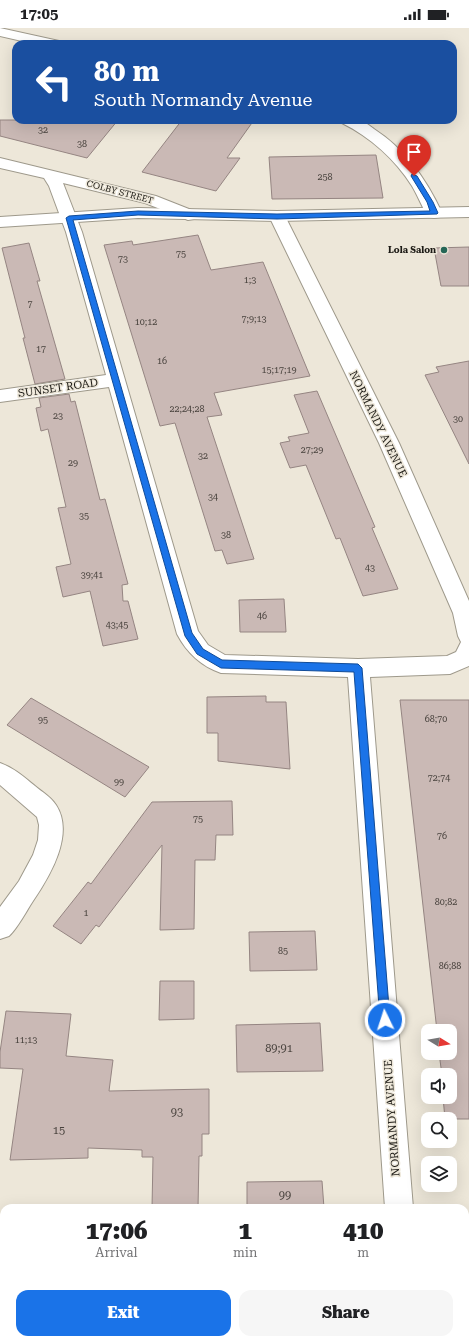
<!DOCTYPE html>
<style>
:root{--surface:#fff;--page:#f6f6f6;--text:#202124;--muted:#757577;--accent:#1a73e8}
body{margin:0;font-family:"Roboto Serif",serif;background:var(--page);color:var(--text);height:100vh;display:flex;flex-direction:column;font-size:15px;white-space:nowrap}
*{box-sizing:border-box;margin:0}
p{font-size:13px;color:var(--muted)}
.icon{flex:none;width:22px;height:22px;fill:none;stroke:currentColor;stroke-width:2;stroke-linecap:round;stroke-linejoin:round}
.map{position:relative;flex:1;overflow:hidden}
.details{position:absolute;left:0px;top:1176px;width:469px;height:140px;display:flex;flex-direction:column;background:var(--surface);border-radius:12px 12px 0 0;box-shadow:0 4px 16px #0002}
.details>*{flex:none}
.top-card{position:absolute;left:12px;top:12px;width:445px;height:84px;border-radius:12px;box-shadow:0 4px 16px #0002;background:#1a4fa0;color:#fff;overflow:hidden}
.needle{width:26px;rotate:101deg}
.controls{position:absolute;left:421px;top:996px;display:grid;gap:8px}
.controls a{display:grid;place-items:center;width:36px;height:36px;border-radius:8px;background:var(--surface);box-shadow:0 4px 16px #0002;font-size:20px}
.pin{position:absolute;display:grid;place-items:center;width:34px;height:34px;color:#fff;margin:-41px -17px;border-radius:50% 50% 50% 0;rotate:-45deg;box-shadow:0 0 4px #0007}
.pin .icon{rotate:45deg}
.me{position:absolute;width:44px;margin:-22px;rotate:356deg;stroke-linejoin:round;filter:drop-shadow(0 0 3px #0008)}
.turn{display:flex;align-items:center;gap:14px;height:84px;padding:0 16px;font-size:18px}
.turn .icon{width:52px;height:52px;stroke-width:2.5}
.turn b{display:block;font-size:28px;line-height:34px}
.eta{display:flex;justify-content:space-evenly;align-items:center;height:68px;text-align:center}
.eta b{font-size:24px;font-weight:800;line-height:28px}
.button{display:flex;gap:8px;margin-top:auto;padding:8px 16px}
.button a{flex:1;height:46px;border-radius:12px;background:var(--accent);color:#fff;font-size:16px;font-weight:800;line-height:46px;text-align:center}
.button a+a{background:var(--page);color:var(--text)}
.status{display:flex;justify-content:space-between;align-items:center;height:28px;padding:0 20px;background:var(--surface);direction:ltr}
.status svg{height:11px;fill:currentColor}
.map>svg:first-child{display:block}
</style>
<div class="status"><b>17:05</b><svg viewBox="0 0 49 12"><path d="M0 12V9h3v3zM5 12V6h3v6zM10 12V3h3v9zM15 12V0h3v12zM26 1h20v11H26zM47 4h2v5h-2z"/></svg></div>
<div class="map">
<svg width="469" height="1316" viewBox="0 0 469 1316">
<rect width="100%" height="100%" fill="#ede7d9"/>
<path fill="#cab9b5" stroke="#958582" d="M0,92h118l-31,38 -87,-22z
M182,92h72l-27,38h13l-24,33 -74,-19z
M376,127l7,43 -111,1 -3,-42z
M198,207l13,35 52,-8 47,114 -96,17 8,22 -15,2 47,142 -27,5 -5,-14 -7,1 -40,-128 -15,3 -56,-181 28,-4 1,4z
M29,215l11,38h-3l28,98 -30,5 -12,-46h2l-23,-90z
M469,219v39h-28l-7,-38z
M469,333v103l-44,-89 14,-3 -3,-5z
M317,363l58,136 -3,1 26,61 -35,7 -23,-58 -4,1 -30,-74 -16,3 -10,-25 10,-2 -2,-4 21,-4 -15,-38z
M69,366l2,8 4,-1 25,99 5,-1 23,85 -6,1 1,16h5l10,38 -35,7 -13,-55 -27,6 -7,-30 15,-3 -13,-56 8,-1 -18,-78 -7,2 -5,-23 5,-1 -2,-9z
M284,571l2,33h-46l-1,-32z
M266,668v6h20l4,67 -72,-8v-28h-11v-36z
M31,670l118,69 -24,30 -118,-72z
M400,672h69v419h-24l-2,-22h7v-22h-10h2l-3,-22h11v-22h-13z
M232,773l1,34h-17l-1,25h-20l-1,69 -34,1 2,-85 -63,82 -3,-2 -15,19 -28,-18 35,-44 3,2 61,-82z
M315,903l2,39 -67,1 -1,-39z
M160,953h34v38l-35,1z
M6,983l65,3 -5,42 47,4 -4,31 100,-2v45h-7v22h-3l-1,52h-46l1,-51h-11v-7l-54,-2v10l-78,2 13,-91 -23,-1v-16z
M320,995l3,48 -86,1 -1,-47z
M322,1153l2,27h-77v-26z"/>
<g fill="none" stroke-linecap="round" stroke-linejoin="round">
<g stroke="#9e998b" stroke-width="2">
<path id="minor" d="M0,0l59,13 2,3h-26l-35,-8z
M339,92c6,0 13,-1 19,0 6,1 12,6 16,9 31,20 53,51 68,84l-2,4 -6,1 -6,-1c-6,-10 -10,-21 -16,-31 -17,-27 -42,-49 -70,-63z
M0,130l156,38 38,15 2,4 -2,4 -6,1 -43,-17 -82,-20 19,49 116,399 10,14 17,10 133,4 89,-3 9,-4 5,-10 -3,-6 -5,-23 -74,-170 -110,-227 2,-4 6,-1 6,1 2,4 114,227 70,158v65l-19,8 -80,3 43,531h-28l-37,-531 -127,-4c-20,-7 -34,-20 -44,-39l-68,-247 -109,15v-12l106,-15 -40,-143 -17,-46 -5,-8 -44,-10z
M0,735c14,5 24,14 35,23 7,6 16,11 21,19 19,29 -6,71 -23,96 -6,9 -16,28 -24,35 -3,1 -6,2 -9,3v-32l19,-26 14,-26 5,-15 1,-15 -2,-8 -37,-32z
M394,1312h30v4h-30z"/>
</g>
<g stroke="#9e998b" stroke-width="2">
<path id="major" d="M469,179v10l-192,4 -139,-3 -138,9v-10l138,-9 139,3z"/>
</g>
<use href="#minor" fill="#fff" fill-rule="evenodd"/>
<use href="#major" fill="#fff" fill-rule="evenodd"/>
</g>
<path fill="#1a73e8" stroke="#114b97" d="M412,146l5,2 16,26 5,11 -1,1 -160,5 -139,-4 -65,5 119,413 11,16 19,11 136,4 4,4 28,352 -1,3 -4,2 -4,-2 -1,-3 -26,-348 -133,-4 -24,-14 -12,-18 -119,-418 3,-2 69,-5 139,3 153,-3 -3,-9 -16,-26z"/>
<circle fill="#256656" stroke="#ede7d9" stroke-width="1.5" cx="444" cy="222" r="4"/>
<g text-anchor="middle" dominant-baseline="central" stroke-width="3" stroke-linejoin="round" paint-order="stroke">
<g font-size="9" fill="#48423d">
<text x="43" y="102">32</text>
<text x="82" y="116">38</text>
<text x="325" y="149">258</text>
<text x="181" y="226">75</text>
<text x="123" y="231">73</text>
<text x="250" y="252">1;3</text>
<text x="30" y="276">7</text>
<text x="254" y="291">7;9;13</text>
<text x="146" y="294">10;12</text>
<text x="41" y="321">17</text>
<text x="162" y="333">16</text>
<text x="279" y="342">15;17;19</text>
<text x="187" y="381">22;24;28</text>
<text x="58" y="388">23</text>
<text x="458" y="391">30</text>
<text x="312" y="422">27;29</text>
<text x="203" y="428">32</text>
<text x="73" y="435">29</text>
<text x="213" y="469">34</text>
<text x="84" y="488">35</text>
<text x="226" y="507">38</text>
<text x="370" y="540">43</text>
<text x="92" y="547">39;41</text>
<text x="262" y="588">46</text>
<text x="117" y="597">43;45</text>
<text x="436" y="691">68;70</text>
<text x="43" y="692">95</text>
<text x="439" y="750">72;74</text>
<text x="119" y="754">99</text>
<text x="198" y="791">75</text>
<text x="442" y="808">76</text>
<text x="446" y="874">80;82</text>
<text x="86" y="885">1</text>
<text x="283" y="923">85</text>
<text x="450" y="938">86;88</text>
<text x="26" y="1012">11;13</text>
</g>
<g font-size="9" fill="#1c1a15" stroke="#ede7d9">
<text transform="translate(120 164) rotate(15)">COLBY STREET</text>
</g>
<g font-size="9" font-weight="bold" fill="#1c1a15" stroke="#ede7d9" text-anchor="end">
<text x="436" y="222">Lola Salon</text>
</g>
<g font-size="11" fill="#1c1a15" stroke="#ede7d9">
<text transform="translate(58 360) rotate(-8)">SUNSET ROAD</text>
<text transform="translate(378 396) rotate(64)">NORMANDY AVENUE</text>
<text transform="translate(392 1090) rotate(-94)">NORMANDY AVENUE</text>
</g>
<g font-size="11" fill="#48423d">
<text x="279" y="1020">89;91</text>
<text x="177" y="1084">93</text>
<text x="59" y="1102">15</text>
<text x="285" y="1167">99</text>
</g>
</g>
</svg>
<div class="controls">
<a><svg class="needle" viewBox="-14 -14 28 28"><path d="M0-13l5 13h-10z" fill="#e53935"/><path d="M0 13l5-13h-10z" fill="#757577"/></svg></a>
<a><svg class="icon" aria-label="sound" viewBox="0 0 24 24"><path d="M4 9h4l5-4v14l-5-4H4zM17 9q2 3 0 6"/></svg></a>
<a><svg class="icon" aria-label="search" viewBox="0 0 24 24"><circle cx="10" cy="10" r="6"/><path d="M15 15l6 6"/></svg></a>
<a><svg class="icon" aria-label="layers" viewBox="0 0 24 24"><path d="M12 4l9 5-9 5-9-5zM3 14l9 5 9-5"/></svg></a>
</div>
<div class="pin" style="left:414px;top:148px;background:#d93025"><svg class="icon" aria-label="arrive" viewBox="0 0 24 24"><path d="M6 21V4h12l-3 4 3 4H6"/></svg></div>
<svg class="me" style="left:385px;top:992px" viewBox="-20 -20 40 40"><circle r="17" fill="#1a73e8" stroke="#fff" stroke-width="3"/><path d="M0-11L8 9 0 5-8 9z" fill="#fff"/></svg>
<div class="top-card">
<div class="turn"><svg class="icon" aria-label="left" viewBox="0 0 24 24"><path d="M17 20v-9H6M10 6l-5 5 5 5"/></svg><div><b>80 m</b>South Normandy Avenue</div></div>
</div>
<section class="details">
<div class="eta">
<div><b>17:06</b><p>Arrival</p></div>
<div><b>1</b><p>min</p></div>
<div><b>410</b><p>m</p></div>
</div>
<div class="button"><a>Exit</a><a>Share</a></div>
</section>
</div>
